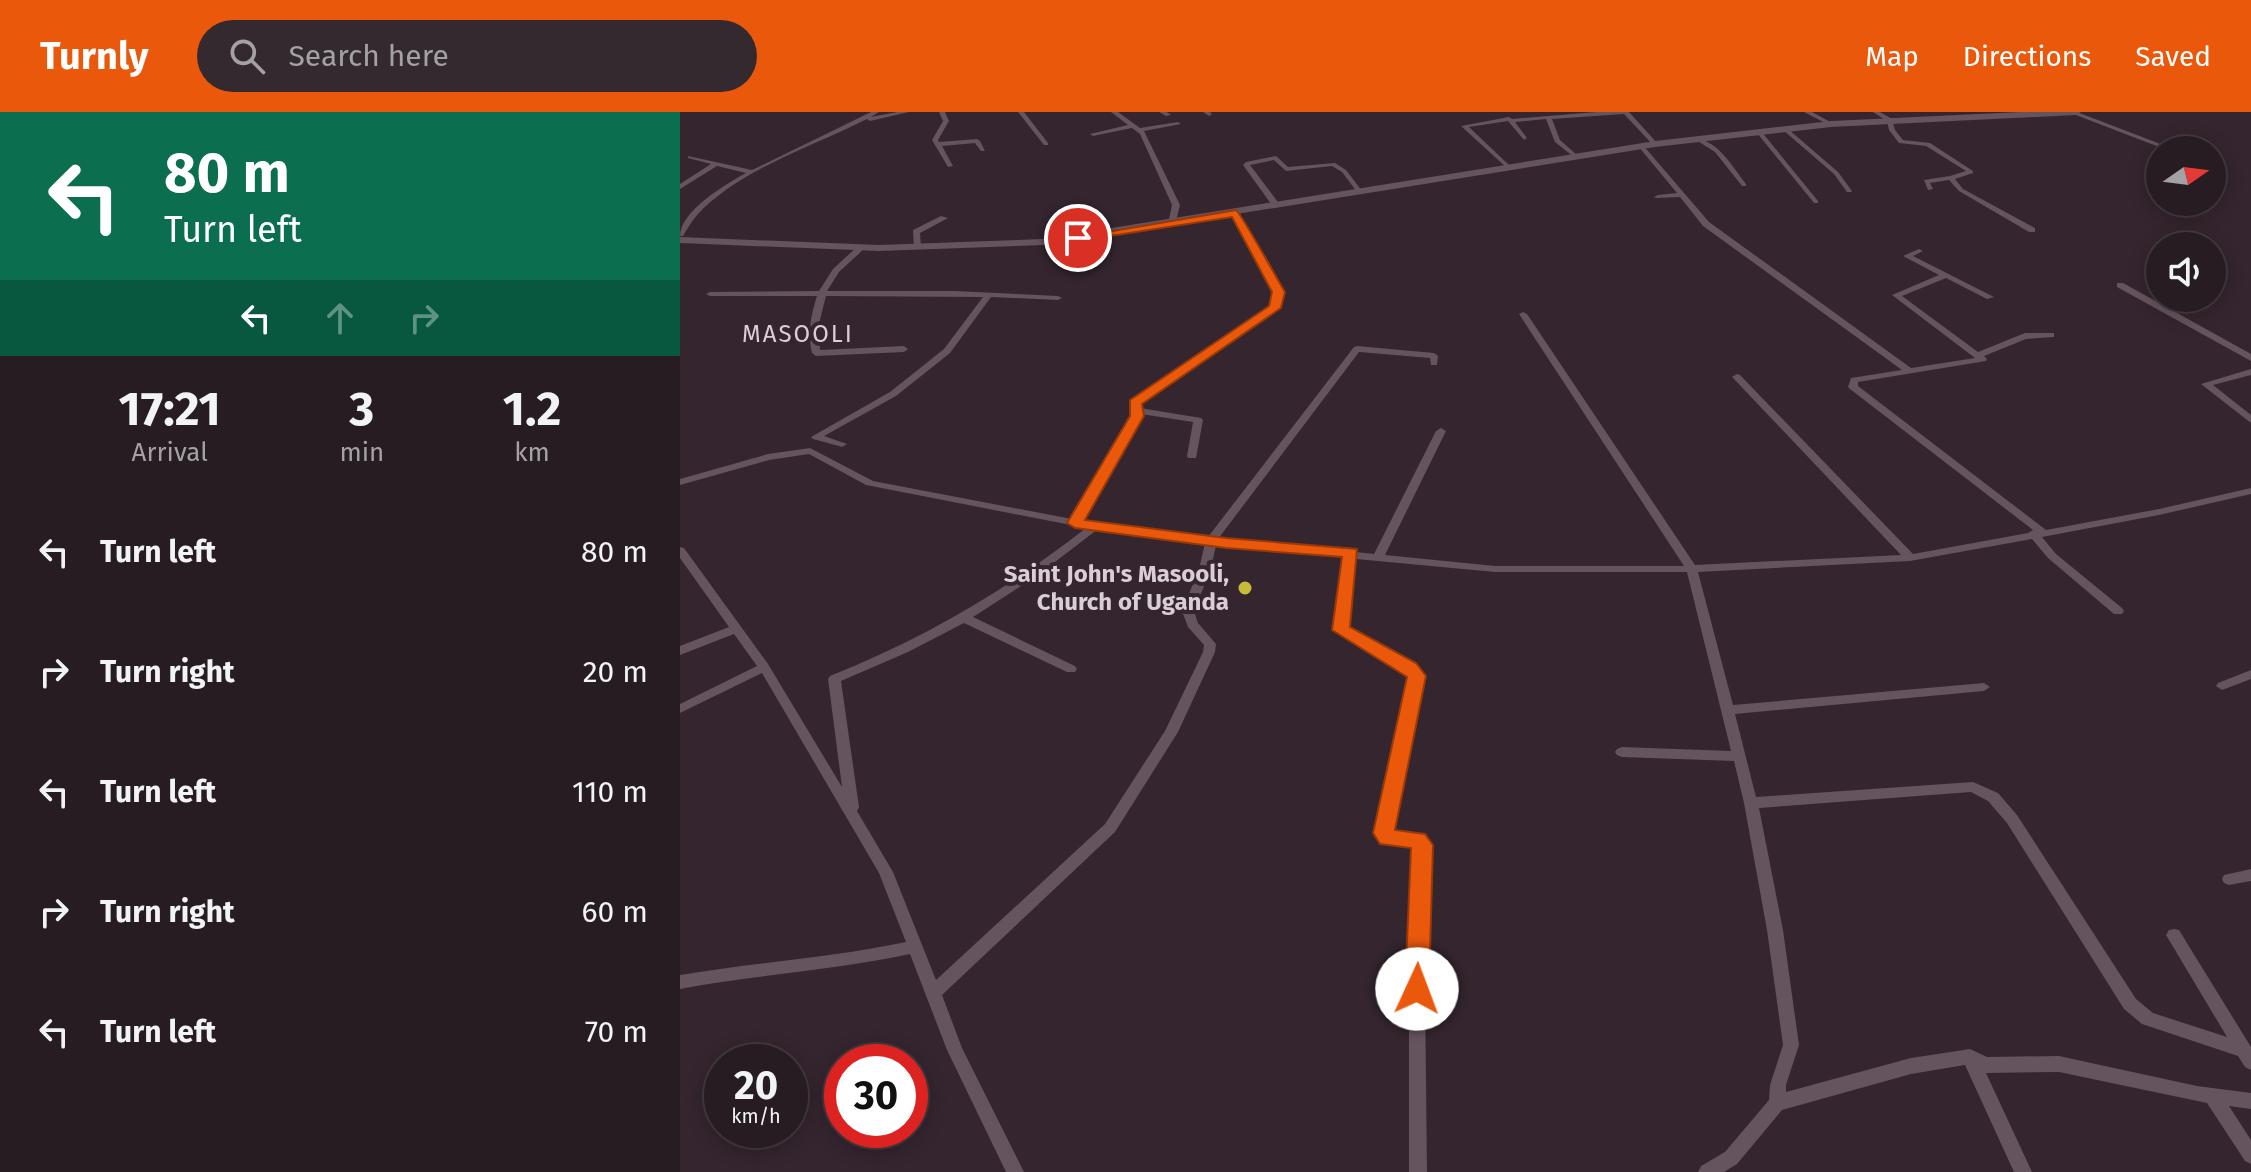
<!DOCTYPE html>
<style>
:root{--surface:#271c22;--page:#33292f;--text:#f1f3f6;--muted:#a4a1a5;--line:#433a40;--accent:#ea580c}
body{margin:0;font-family:"Fira Sans",sans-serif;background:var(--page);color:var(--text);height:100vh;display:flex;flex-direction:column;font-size:30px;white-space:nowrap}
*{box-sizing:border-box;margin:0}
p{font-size:26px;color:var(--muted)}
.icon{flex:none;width:44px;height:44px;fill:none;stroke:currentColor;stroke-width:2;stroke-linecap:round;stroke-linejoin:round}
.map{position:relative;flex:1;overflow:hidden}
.drawer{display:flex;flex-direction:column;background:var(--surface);width:680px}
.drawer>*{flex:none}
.hud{background:#0b6e4f;color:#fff;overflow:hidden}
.needle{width:52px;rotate:76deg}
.buttons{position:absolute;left:1466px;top:24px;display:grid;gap:16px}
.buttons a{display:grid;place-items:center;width:80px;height:80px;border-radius:50%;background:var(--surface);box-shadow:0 4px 20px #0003,0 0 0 2px var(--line);font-size:40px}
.speed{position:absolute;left:24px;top:932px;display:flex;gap:16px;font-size:40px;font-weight:700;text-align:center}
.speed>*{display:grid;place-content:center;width:104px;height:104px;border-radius:50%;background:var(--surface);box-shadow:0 4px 20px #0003,0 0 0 2px var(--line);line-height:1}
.speed small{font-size:20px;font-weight:400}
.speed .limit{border:12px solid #d22;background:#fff;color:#111}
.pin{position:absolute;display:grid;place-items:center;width:68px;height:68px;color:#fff;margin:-34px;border:4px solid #fff;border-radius:50%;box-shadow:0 2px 8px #0007}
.me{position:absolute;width:88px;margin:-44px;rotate:2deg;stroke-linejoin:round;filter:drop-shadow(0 0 6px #0008)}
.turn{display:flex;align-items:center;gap:28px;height:168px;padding:0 32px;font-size:36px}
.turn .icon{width:104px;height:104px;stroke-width:2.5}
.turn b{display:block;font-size:56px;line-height:68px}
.lanes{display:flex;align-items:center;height:76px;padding:0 32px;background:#0003;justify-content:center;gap:40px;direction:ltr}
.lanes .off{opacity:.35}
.eta{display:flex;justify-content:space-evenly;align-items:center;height:136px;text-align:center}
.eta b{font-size:48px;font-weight:700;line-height:56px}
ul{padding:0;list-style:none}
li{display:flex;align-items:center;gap:24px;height:120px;padding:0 32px}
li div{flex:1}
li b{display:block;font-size:30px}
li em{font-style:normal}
header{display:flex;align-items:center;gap:48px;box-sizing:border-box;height:112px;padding:0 40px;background:var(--accent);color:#fff}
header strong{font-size:38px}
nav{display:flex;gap:44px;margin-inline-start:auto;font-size:28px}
.search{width:560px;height:72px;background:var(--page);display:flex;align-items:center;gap:20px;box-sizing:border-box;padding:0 28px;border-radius:44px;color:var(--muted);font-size:30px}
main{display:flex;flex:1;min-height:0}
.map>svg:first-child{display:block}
</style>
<header>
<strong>Turnly</strong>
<div class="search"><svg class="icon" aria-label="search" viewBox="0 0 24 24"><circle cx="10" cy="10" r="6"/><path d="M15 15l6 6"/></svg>Search here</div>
<nav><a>Map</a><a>Directions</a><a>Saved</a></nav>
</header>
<main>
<section class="drawer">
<div class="hud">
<div class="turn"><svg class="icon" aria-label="left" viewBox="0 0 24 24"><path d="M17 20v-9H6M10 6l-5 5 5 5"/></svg><div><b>80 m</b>Turn left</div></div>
<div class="lanes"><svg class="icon" aria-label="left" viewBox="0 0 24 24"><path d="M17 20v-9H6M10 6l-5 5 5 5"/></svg><svg class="icon off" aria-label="ahead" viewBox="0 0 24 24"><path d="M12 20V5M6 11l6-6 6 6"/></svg><svg class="icon off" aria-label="right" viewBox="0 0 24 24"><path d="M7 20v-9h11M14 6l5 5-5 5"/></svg></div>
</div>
<div class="eta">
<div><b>17:21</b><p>Arrival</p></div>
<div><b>3</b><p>min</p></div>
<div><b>1.2</b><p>km</p></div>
</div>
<ul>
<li><svg class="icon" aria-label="left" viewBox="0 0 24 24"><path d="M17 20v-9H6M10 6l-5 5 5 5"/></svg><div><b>Turn left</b></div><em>80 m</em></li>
<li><svg class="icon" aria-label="right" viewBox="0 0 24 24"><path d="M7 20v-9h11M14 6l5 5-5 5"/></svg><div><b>Turn right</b></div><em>20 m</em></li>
<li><svg class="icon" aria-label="left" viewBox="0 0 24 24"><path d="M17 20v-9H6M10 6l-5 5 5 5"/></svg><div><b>Turn left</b></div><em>110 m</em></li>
<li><svg class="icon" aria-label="right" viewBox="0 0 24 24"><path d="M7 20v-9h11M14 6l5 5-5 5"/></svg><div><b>Turn right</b></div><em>60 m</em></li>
<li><svg class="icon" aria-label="left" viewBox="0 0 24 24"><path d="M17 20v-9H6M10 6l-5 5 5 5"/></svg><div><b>Turn left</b></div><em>70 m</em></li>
</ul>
</section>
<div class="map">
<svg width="1571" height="1060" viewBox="0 0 1571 1060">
<rect width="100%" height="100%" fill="#34252e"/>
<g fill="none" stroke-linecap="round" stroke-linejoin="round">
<path fill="#65535e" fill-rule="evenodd" d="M191,0h8l-8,5 26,-5h12l-39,9 -3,-2c-55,28 -127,50 -170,96 -5,6 -10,14 -14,21h-3c0,-25 46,-52 66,-63l-29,-7 -37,23v-5l31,-20 -23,-6v-2l64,14z
M259,0h6l4,9 -11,19 1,2 38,-3 3,2 5,10h-4l-6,-8 -33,3 11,20 -5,1 -16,-27 11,-19z
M338,0h6l24,31v2h-4z
M431,0h7l22,16 38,-6 3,2 -37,7 36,74 -5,20 -7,-2 4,-18 -32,-71 -8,-6 -39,8 -3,-2 38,-9z
M479,0h8l4,3 -5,1z
M523,0h7l2,2 -3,2z
M916,0h33l29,32 -5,1 -29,-31 -72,5 8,21 17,15 -3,2 -19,-15 -9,-23 -31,3 12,16 -3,2 -16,-19 -39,6 40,38v2l-2,1 -46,-42 48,-9 3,2z
M1124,0h8l22,12 -5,1z
M1193,0h7l12,7 3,11 8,10 27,3 43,28v2l-18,6 8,10 72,39v4h-6l-70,-41 -10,-11 -19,3 3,6 -5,1 -4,-10 26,-4 16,-5 -40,-25 -27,-3 -10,-13 -2,-9z
M1388,0h9l99,38h-9z
M1103,16h4l51,44 14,19 -1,1h-4l-13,-18 -51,-44z
M1077,19h4l57,70v2h-4l-57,-70z
M1016,26c23,4 36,28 50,46v2h-4l-27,-34 -19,-12z
M958,32h4l67,78 202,146 64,-10 -83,-63 47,-20 -36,-19 16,-7 4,2 -10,5 81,41 -7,2 -41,-21 -44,18 76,56 47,-19h29v4l-28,2 -42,17 3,3 -1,2 -128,21v4l188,144 113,-21 92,-21v6l-92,21 -117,22 14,17 66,54 2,3 -2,3h-8l-66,-56 -16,-19 -122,22 -212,11 35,133 251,-22 6,4 -6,4 -249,23 21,83 217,-15 25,11 19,22 119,184 17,14 74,24 -61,-102 3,-5 5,-1 5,1 72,117v23l-6,-3 -7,-11 -96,-32 -18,-15 -117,-186 -19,-22 -17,-9 -212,16 24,122 16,115 -13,40v7l125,-34 59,-9 17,8 72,-1 138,30 54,7v16l-22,-3 22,34v24l-6,-3 -38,-58 -148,-31 -73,1 46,99h-18l-49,-107 -54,9 -129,36 -45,54 -13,8h-26l3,-6 24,-14 44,-52 1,-15 13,-40 -16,-115 -23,-127 -10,-42 -112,-4 -5,-2 -2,-3 2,-3 5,-2 109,4 -44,-179h-192l-139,-13 -9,69 67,37 9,11 -33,155 33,5 6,9 -4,144 2,183h-18v-183l6,-143 -32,-4 -7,-9 35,-156 -5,-6 -71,-41 10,-72 -129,-13 -5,24 -17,42 4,12 18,21 -1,8 -37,80 -63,100 -173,163 20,53 62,124h-18l-59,-122 -37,-96c-76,16 -154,21 -230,35v-14c75,-13 151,-17 226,-33l-27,-69 -117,-200 -82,40v-9l77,-38 -23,-32 -54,21v-9l49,-19 -49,-69v-11l4,1 84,116 74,123 -14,-108 2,-3c93,-37 177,-86 256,-148l-220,-43 -57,-31 -40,6 -89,25v-6l88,-25 42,-6 63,33 199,38 60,-103 -2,-6 2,-9 142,-97c1,-37 -36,-61 -41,-93l7,2c13,30 43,58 42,92l-142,99v4l61,10 2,2 -7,38h-8l-1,-2 6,-34 -52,-8 -59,107 126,16 146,-190 3,-1 77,7 4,3 -1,9h-6l-1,-7 -71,-6 -141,187 129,12 4,-1 5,2 18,2 62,-123 5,-3 5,3 -61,124 110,11h189l-165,-252 4,-2 4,2 168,251 206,-10 -167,-176 -2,-2 5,-3 3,1 173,179 115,-21 5,-3 -183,-141 -2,-2 3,-9 51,-8 -199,-144 -23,-29 -24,1 -2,-1 4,-2 19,-2 -39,-47zM418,417l107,14 -6,26 -17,42 6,16 16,18 -1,7 -38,79 -60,93 -169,156 -43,-108 -36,-61 2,-4 -18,-126 67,-29 56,-29 103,49h8l2,-3 -2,-3 -102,-49 65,-42z
M596,44l12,11 47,-4 11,7 16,21 -5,1 -15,-20 -10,-6 -46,5 -12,-11 -24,5 31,41 -7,2 -31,-43 3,-3z
M261,104l7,2 -28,15 1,14 -7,2 -1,-19z
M178,134l7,2 -26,24 -12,19h127l104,5 4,2 -4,2 -67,-3 -41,56 -54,43 -72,40 23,8 -5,3 -3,-1 -26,-7 -2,-2 79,-45 54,-43 39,-52 -157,-1 -7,28 1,26 84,-4 4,3 -4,3 -88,4 -4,-3c-5,-19 -1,-38 5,-57h-107l-4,-2 4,-2 109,-1 14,-22z
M1437,171h6l128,71v7l-134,-74z
M1571,257v6l-38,10 38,30v8l-50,-39z
M1571,558v9l-29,11 -6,-4 2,-3z
M1571,757v12l-22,4 -5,-2 -2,-4 2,-4z"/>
<path fill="#65535e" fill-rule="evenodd" d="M1340,0h61l-5,3 -245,12 -176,20 -612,98 -164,6 -199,-8v-6l199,8 164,-6 612,-98 176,-20z"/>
</g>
<path fill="#ea580c" stroke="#983908" stroke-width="2" d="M556,98c5,3 41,69 49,82l-4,16 -139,96 2,12 -59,104 141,18 131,11 -7,78 66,36 10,13 -31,154 30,4 8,11 -4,144 -4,8 -8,3 -9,-3 -3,-8 6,-141 -31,-4 -7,-11 34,-156 -75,-47 10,-73 -116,-9 -151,-20 -8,-5 63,-107v-16l139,-94 3,-14 -40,-75 -154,24 -6,-3z"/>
<circle fill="#c6bc3c" stroke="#34252e" stroke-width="3" cx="565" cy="476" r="8"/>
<g text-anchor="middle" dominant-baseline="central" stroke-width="8" stroke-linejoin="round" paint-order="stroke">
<g font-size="24" letter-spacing="2" fill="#d9ced5" stroke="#34252e">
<text x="118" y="222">MASOOLI</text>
</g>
<g font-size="24" font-weight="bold" fill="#d9ced5" stroke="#34252e" text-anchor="end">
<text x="549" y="462">Saint John's Masooli,<tspan x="549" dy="28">Church of Uganda</tspan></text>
</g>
</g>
</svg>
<div class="buttons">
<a><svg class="needle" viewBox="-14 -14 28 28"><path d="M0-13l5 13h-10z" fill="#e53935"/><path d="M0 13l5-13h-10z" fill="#a4a1a5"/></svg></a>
<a><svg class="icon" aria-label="sound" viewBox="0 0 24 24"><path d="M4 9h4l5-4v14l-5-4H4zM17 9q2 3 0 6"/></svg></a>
</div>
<div class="speed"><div>20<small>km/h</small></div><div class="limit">30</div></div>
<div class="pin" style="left:398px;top:126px;background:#d93025"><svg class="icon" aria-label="arrive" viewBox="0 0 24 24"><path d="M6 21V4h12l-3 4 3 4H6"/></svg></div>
<svg class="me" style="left:737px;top:877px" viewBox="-20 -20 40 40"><circle r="19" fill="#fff"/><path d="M0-13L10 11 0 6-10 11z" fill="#ea580c"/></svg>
</div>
</main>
